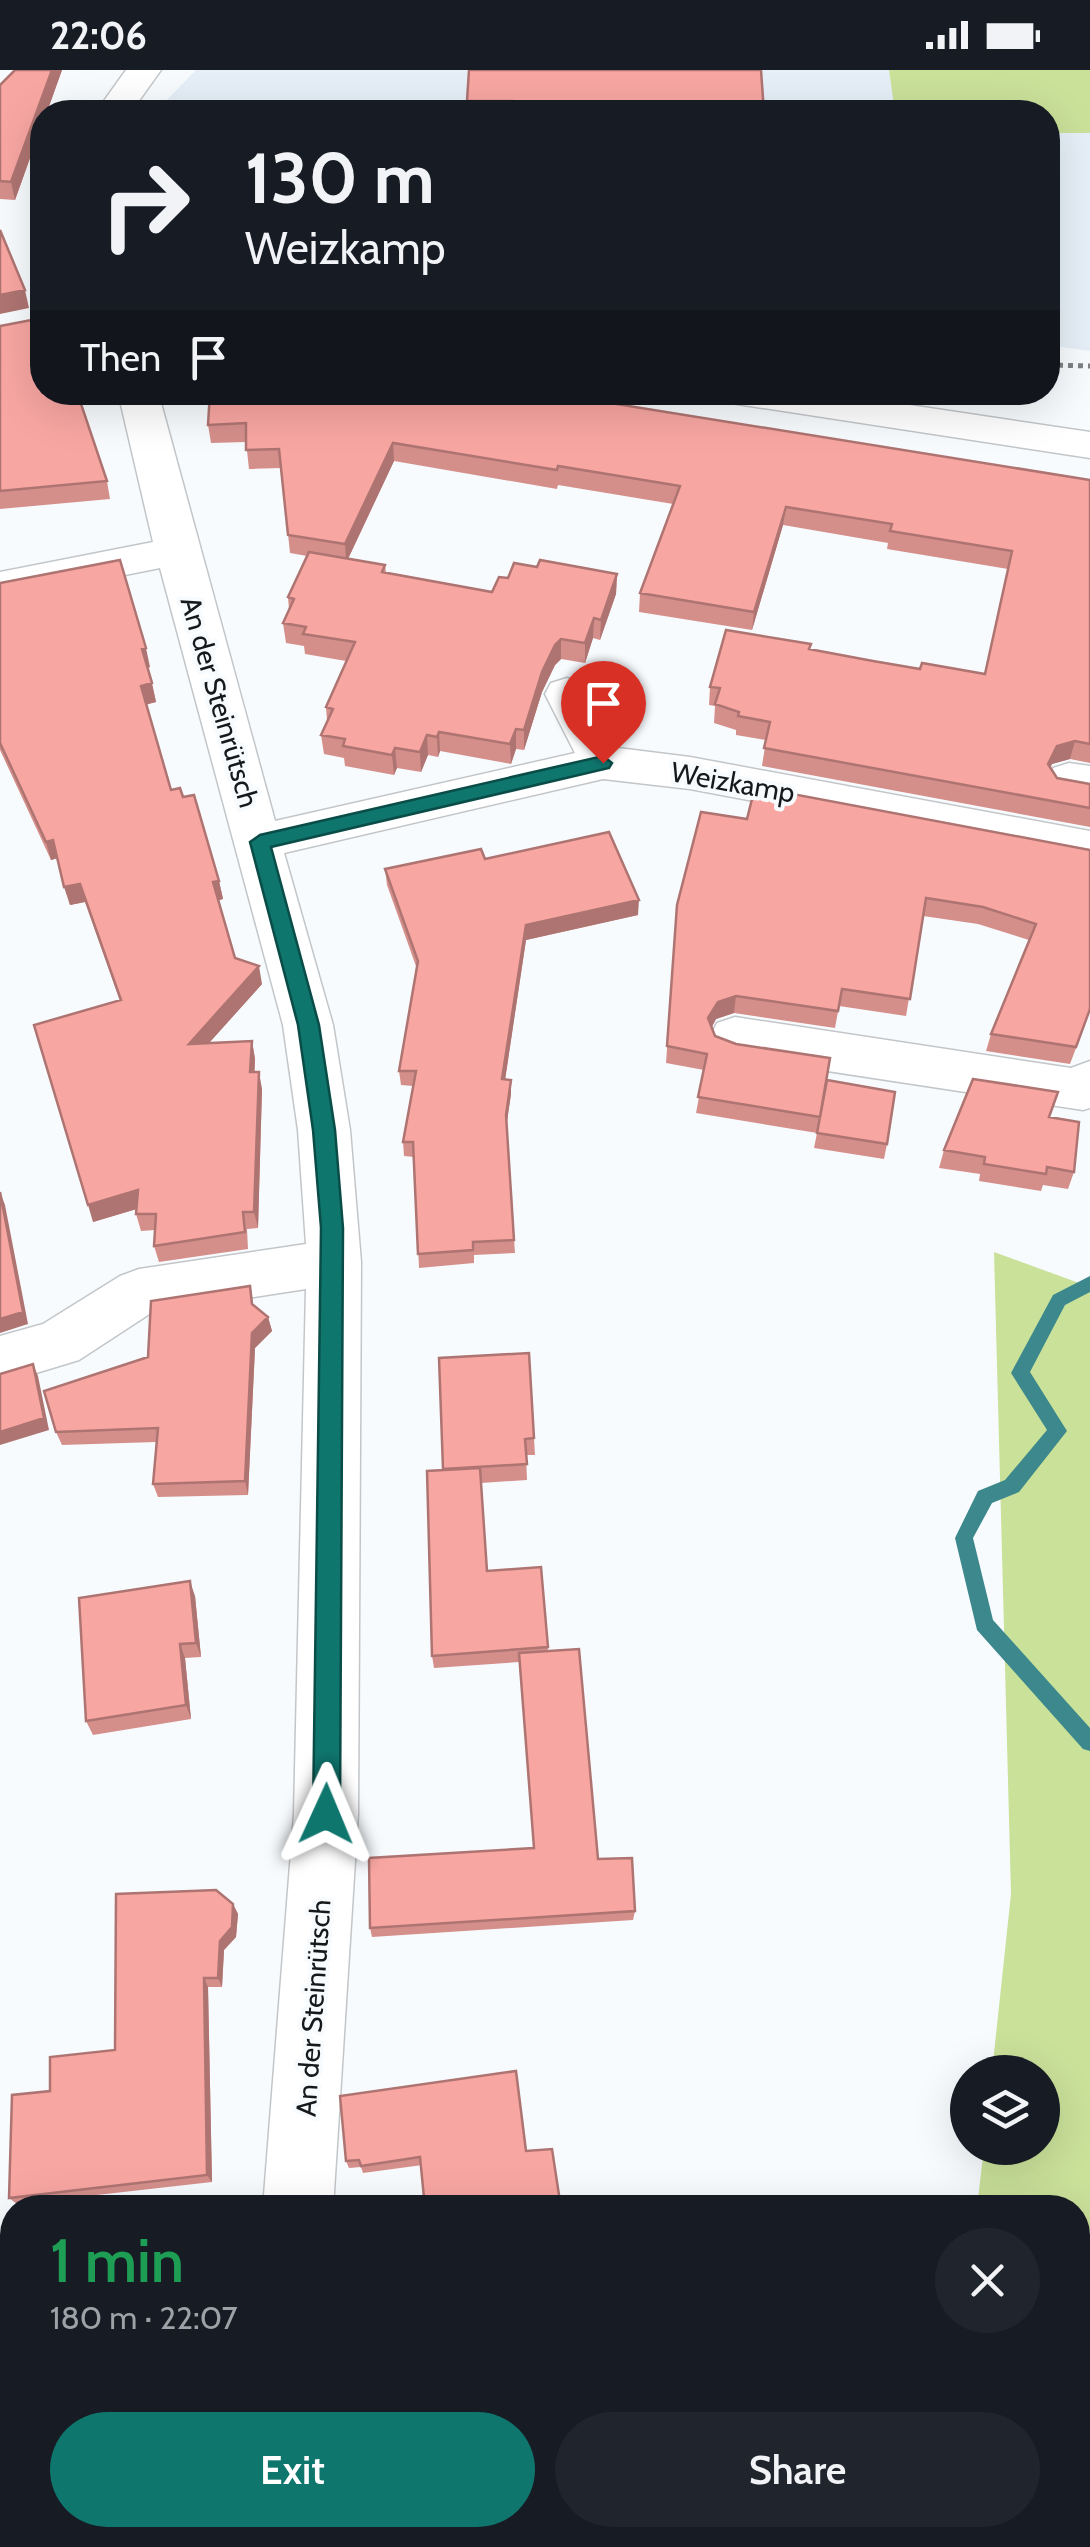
<!DOCTYPE html>
<meta charset="utf-8">
<style>
:root{--surface:#171b24;--page:#20242c;--text:#f1f3f6;--muted:#9ea1a6;--accent:#0f766e}
body{margin:0;font-family:Cabin,sans-serif;background:var(--page);color:var(--text);height:100vh;display:flex;flex-direction:column;font-size:38px;white-space:nowrap}
*{box-sizing:border-box;margin:0}
p{font-size:32px;color:var(--muted)}
.icon{flex:none;width:55px;height:55px;fill:none;stroke:currentColor;stroke-width:2;stroke-linecap:round;stroke-linejoin:round}
.map{position:relative;flex:1;overflow:hidden}
.side{position:absolute;left:0px;top:2125px;width:1090px;height:352px;display:flex;flex-direction:column;background:var(--surface);border-radius:40px 40px 0 0;box-shadow:0 10px 40px #0002}
.side>*{flex:none}
.banner{position:absolute;left:30px;top:30px;width:1030px;height:305px;border-radius:40px;box-shadow:0 10px 40px #0002;background:#171b24;color:var(--text);overflow:hidden}
.buttons{position:absolute;left:950px;top:1985px;display:grid;gap:20px}
.buttons a{display:grid;place-items:center;width:110px;height:110px;border-radius:50%;background:var(--surface);box-shadow:0 10px 40px #0002;font-size:50px}
.pin{position:absolute;display:grid;place-items:center;width:85px;height:85px;color:#fff;margin:-102px -42px;border-radius:50% 50% 50% 0;rotate:-45deg;box-shadow:0 0 10px #0007}
.pin .icon{rotate:45deg}
.me{position:absolute;width:110px;margin:-55px;rotate:1deg;stroke-linejoin:round;filter:drop-shadow(0 0 8px #0008)}
.turn{display:flex;align-items:center;gap:35px;height:210px;padding:0 50px;font-size:45px}
.turn .icon{width:130px;height:130px;stroke-width:2.5}
.turn b{display:block;font-size:70px;line-height:85px}
.then{display:flex;align-items:center;height:95px;padding:0 50px;background:#0003;gap:20px;font-size:38px}
.round{display:grid;place-items:center;flex:none;width:105px;height:105px;border-radius:52px;background:var(--page)}
.summary{display:flex;align-items:center;justify-content:space-between;height:170px;padding:0 50px}
h1{font-size:60px;font-weight:600;line-height:75px;color:#1e9e55}
.primary-button{display:flex;gap:20px;margin-top:auto;padding:20px 50px}
.primary-button a{flex:1;height:115px;border-radius:60px;background:var(--accent);color:#fff;font-size:40px;font-weight:600;line-height:115px;text-align:center}
.primary-button a+a{background:var(--page);color:var(--text)}
.status{display:flex;justify-content:space-between;align-items:center;height:70px;padding:0 50px;background:var(--surface);direction:ltr}
.status svg{height:28px;fill:currentColor}
.map>svg:first-child{display:block}
</style>
<div class="status"><b>22:06</b><svg viewBox="0 0 49 12"><path d="M0 12V9h3v3zM5 12V6h3v6zM10 12V3h3v9zM15 12V0h3v12zM26 1h20v11H26zM47 4h2v5h-2z"/></svg></div>
<div class="map">
<svg width="1090" height="2477" viewBox="0 0 1090 2477">
<rect width="100%" height="100%" fill="#f8fbfe"/>
<path fill="#e6eff7" d="M196,0h894v281l-42,-6v-233h-893z"/>
<path fill="#cae19a" d="M889,0h201v63h-42v-21h-153z
M994,1182l96,35v1260h-150l1,-12h137v-327l-101,-1 7,-59h58v-76h-50l19,-178z"/>
<g fill="none" stroke-linecap="round" stroke-linejoin="round">
<path fill="#3c888c" fill-rule="evenodd" d="M1090,1206v16l-25,13 -35,67 37,59 -48,61 -27,11 -19,35 20,82 97,108v23l-7,-2 -106,-119 -22,-92 23,-47 27,-11 42,-50 -36,-57 42,-78z"/>
<g stroke="#c3c6c9" stroke-width="3">
<path id="minor" d="M126,0h35l-30,42h-35z
M118,322h40l117,429 300,-68 -30,-59 6,-11 16,-5 16,5 35,65 72,9 400,74v34l-400,-76 -87,-10 -319,74 49,172 17,105 11,132 -3,552 -25,394h-70l31,-394 12,-525 -155,24 -72,47 -79,24v-48l43,-12 77,-48 19,-7 167,-25 -8,-114 -15,-105 -123,-457 -160,32v-28l153,-30z
M717,322h106l267,40v26l-353,-54 -14,-3z
M1069,693l21,3v34l-37,-8 -7,-12 7,-12z
M735,947l336,51 19,-7v47l-7,2 -348,-53 -18,-6 -7,-14 7,-14z
M237,2465h76l-1,12h-76z"/>
</g>
<path stroke="#7e8082" stroke-width="5" stroke-dasharray="5 5" stroke-linecap="butt" d="M1048,295l42,1"/>
<use href="#minor" fill="#fff" fill-rule="evenodd"/>
</g>
<path fill="#d58f8b" d="M15,0h47l-47,130 -15,-1v-114z
M469,0l295,42h-296z
M0,256l107,155 3,18 -110,10z
M210,322l880,88v283l-20,-4 -18,5 -2,4 7,10 33,6v43l-328,-61 4,-26 -30,-5v-5l-22,-7 1,-17 -6,-1 1,-18 100,-37 110,19 65,5 23,-105 -121,-20 1,-6 -105,-18 -31,105 -113,-18 1,-19 33,-89 -115,-19 -1,4 -163,-28 -46,98 37,6 1,7 106,20 16,-14 29,-11 80,7 -1,20 -16,46 -7,-2 -8,25 -24,-4 -6,6 -13,27 -18,58 -8,-1 -5,15 -71,-13 -2,6 -10,-2 -7,17 -24,-4 -3,7 -49,-9 -1,-8 -20,-4 -3,-19 6,-14 -1,-14 20,-46 -41,-7 -1,-8 -18,-3 -3,-20 6,-13 -1,-13 19,-41 -17,-3 -9,-85 -32,1 -3,-27 -35,1 -3,-18z
M0,513l150,84 -2,1 8,34 -9,2 24,86 12,7 36,84 4,18 -5,1 17,58 27,26 -53,59 43,-2 3,18 -1,13 8,17 -4,139 -11,1 1,20 -89,13 -5,-16 1,-16 -14,1 -5,-17 1,-5 -44,13 27,-221 -35,-99 -15,3 -12,-47 -7,2 -51,-110z
M747,749l343,31v161l-20,53 -84,-13 5,-17 38,-94 -51,-16 -55,-8 -17,100 -67,-10 -4,22 -101,-15 -18,6 -4,8 3,9 21,8 94,14 -13,73 70,13 -3,15 -70,-11 3,-15 -121,-20 8,-43 -38,-7 11,-158z
M485,789l153,56 -112,25 -21,139 6,15 -5,32 9,127 -41,2v8l-55,5 -5,-111 -10,-1 -1,-14 10,-56 -12,-1 -2,-14 18,-102 -30,-84 -2,-16z
M1049,1047l25,55 -6,17 -25,-4 -2,6 -62,-10 1,-7 -41,-6 5,-18z
M254,1235l14,12 4,14 -17,17 -7,147 -90,2 -5,-13 3,-42 -94,3 -6,-13 92,-75z
M439,1288l95,80 1,17h-9l1,25 -46,3 6,88 54,-4 7,84 50,208 37,52 -2,9 -261,17 -2,-9 164,-80 -15,-186 -85,6 -2,-12 11,-186z
M195,1526l6,61 -16,1 6,61 -98,16 -7,-14z
M233,1834l5,10 -2,23 -12,13 -2,37h-14l4,195 -195,22 -8,-6 41,-107 65,-41z
M526,2081l-163,22 -2,-6 -12,1 -3,-7z"/>
<path fill="#ae7471" d="M52,0h10l-15,42h-5v12l-27,76 -4,-18z
M25,220l4,18 -29,6v-19z
M393,373l1,18 -48,102 -1,-19z
M786,437l-3,18 -31,105 2,-18z
M617,504l-1,20 -16,46 1,-20z
M594,548l-1,20 -8,25v-20z
M561,569v20l-6,6 -13,27 -18,58v-20l18,-58 13,-27z
M146,578l4,19 -4,1 -4,-19z
M152,613l4,19 -11,3 -4,-19z
M516,659v20l-5,15 -1,-20z
M439,662l1,19 -2,6 -1,-20z
M427,665l1,20 -7,17 -1,-20z
M1075,671l-5,18 -18,5 -9,18 5,-18 9,-18z
M395,678l2,20 -3,7 -2,-20z
M53,770l5,18 -7,2 -5,-18z
M219,811l4,18 -7,2 -3,-19z
M80,814l5,18 -15,3 -6,-18z
M639,830l-1,15 -112,25 -23,154 -1,-15 24,-154z
M259,896l3,18 -70,78 -3,-18z
M736,926l-2,17 -18,6 -9,16 1,-17 10,-16z
M252,971l3,18 -1,30 -4,-17z
M259,1002l3,17 -4,139 -4,-16z
M511,1010v14l-5,35v-14z
M138,1120l5,17 -50,15 -5,-17z
M0,1122l5,13 23,119 -28,9z
M268,1247l4,14 -17,17 -7,147 -3,-14 7,-148z
M33,1294l5,12 11,54 -49,15v-13z
M190,1511l5,15 6,61 -5,-14z
M180,1574l5,14 6,61 -5,-14z
M233,1834l5,10 -2,23 -12,13 -2,37 -4,-9 2,-37z
M204,1908l4,9 4,195 -5,-7z
M131,2465h6l2,12h-7z"/>
<path fill="#f8a6a2" stroke="#ae7471" stroke-width="2.5" d="M15,0h37l-41,112 -11,-1v-96z
M469,0h292l3,42h-253l1,-11h-45z
M0,160l25,60 -25,5z
M37,249l5,14v59h35l30,89 -107,10v-165z
M210,322h332l548,88v264l-15,-3 -18,5 -9,18 9,14 33,6v24l-326,-60 6,-26 -32,-6 1,-4 -24,-8 5,-16 -10,-1 16,-57 85,14 -2,5 64,12 47,8 2,-6 63,11 27,-123 -122,-20 2,-7 -106,-17 -32,105 -114,-19 40,-107 -122,-20 -1,4 -164,-27 -48,101 -57,-9 -9,-86 -33,1v-27l-38,2z
M309,482l76,13 -3,7 110,20 7,-15 9,1 6,-15 23,4 3,-7 77,14 -16,46 -7,-2 -9,25 -24,-4 -6,6 -13,27 -18,58 -8,-1 -6,15 -71,-12 -2,5 -10,-2 -7,17 -25,-4 -3,7 -49,-9 2,-7 -24,-4 12,-26 -7,-2 29,-65 -52,-8 3,-7 -23,-4 11,-24 -6,-2z
M120,490l26,88 -4,1 10,34 -11,3 30,104 9,-2 3,9 11,-2 25,86 -6,1 22,76 24,8 -70,78 63,-3 -2,31h9l-5,140h-11l2,20 -91,14 2,-32h-20l2,-24 -50,15 -54,-180 87,-25 -41,-116 -16,3 -11,-47 -7,2 -46,-99v-160z
M755,717l335,63v159l-14,38 -85,-13 45,-110 -53,-17 -57,-9 -16,101 -68,-10 -4,22 -102,-15 -18,6 -10,16 7,18 21,8 94,14 -10,59 -122,-20 9,-43 -40,-8 10,-141 24,-93 46,7z
M609,762l30,68 -113,25 -24,154 9,1 -5,35 8,125 -41,2v8l-55,4 -5,-112h-10l13,-71h-17l19,-110 -33,-92 96,-20 4,10z
M973,1009l85,13 -9,25 30,5 -5,50 -27,-5 -1,7 -62,-10 1,-7 -41,-7z
M827,1010l68,12 -8,52 -70,-11z
M0,1122l23,120 -23,7z
M250,1216l2,18 16,13 -16,16 -7,148 -92,3 5,-56 -102,4 -12,-41 104,-34 3,-56z
M529,1283l5,85 -9,1 2,25 -84,5 -4,-111z
M33,1294l11,54 -44,14v-58z
M480,1398l7,103 54,-4 7,80 -116,9 -5,-185z
M190,1511l6,62 -16,1 6,61 -100,16 -7,-123z
M579,1579l19,210 34,-1 3,53 -265,17 -1,-70 165,-10 -15,-195z
M216,1820l17,14 -1,23 -12,14 -2,37h-14l3,197 -198,23 3,-103 38,-4v-34l65,-7 1,-156z
M516,2001l10,80 26,-2 9,59h-136l-5,-51 -59,9 -2,-6 -13,1 -6,-65z
M31,2465h100l1,12h-100z
M391,2465h99l-1,12h-100z"/>
<path fill="#0f766e" stroke="#0a4d48" stroke-width="2.5" d="M603,686l9,7 -3,5 -338,79 48,178 16,105 8,98 -3,586 -4,9 -10,4 -9,-4 -4,-9 8,-586 -8,-98 -15,-105 -48,-183 10,-7z"/>
<g text-anchor="middle" dominant-baseline="central" stroke-width="8" stroke-linejoin="round" paint-order="stroke">
<g font-size="28" fill="#171819" stroke="#f8fbfe">
<text transform="translate(220 632) rotate(74)">An der Steinrütsch</text>
<text transform="translate(733 712) rotate(10)">Weizkamp</text>
<text transform="translate(313 1938) rotate(-86)">An der Steinrütsch</text>
</g>
</g>
</svg>
<div class="buttons">
<a><svg class="icon" aria-label="layers" viewBox="0 0 24 24"><path d="M12 4l9 5-9 5-9-5zM3 14l9 5 9-5"/></svg></a>
</div>
<div class="pin" style="left:603px;top:693px;background:#d93025"><svg class="icon" aria-label="arrive" viewBox="0 0 24 24"><path d="M6 21V4h12l-3 4 3 4H6"/></svg></div>
<svg class="me" style="left:326px;top:1744px" viewBox="-20 -20 40 40"><path d="M0-17L14 15 0 8-14 15z" fill="#0f766e" stroke="#fff" stroke-width="4"/></svg>
<div class="banner">
<div class="turn"><svg class="icon" aria-label="right" viewBox="0 0 24 24"><path d="M7 20v-9h11M14 6l5 5-5 5"/></svg><div><b>130 m</b>Weizkamp</div></div>
<div class="then">Then<svg class="icon" aria-label="arrive" viewBox="0 0 24 24"><path d="M6 21V4h12l-3 4 3 4H6"/></svg></div>
</div>
<section class="side">
<div class="summary"><div><h1>1 min</h1><p>180 m · 22:07</p></div><a class="round"><svg class="icon" aria-label="close" viewBox="0 0 24 24"><path d="M6 6l12 12M18 6L6 18"/></svg></a></div>
<div class="primary-button"><a>Exit</a><a>Share</a></div>
</section>
</div>
